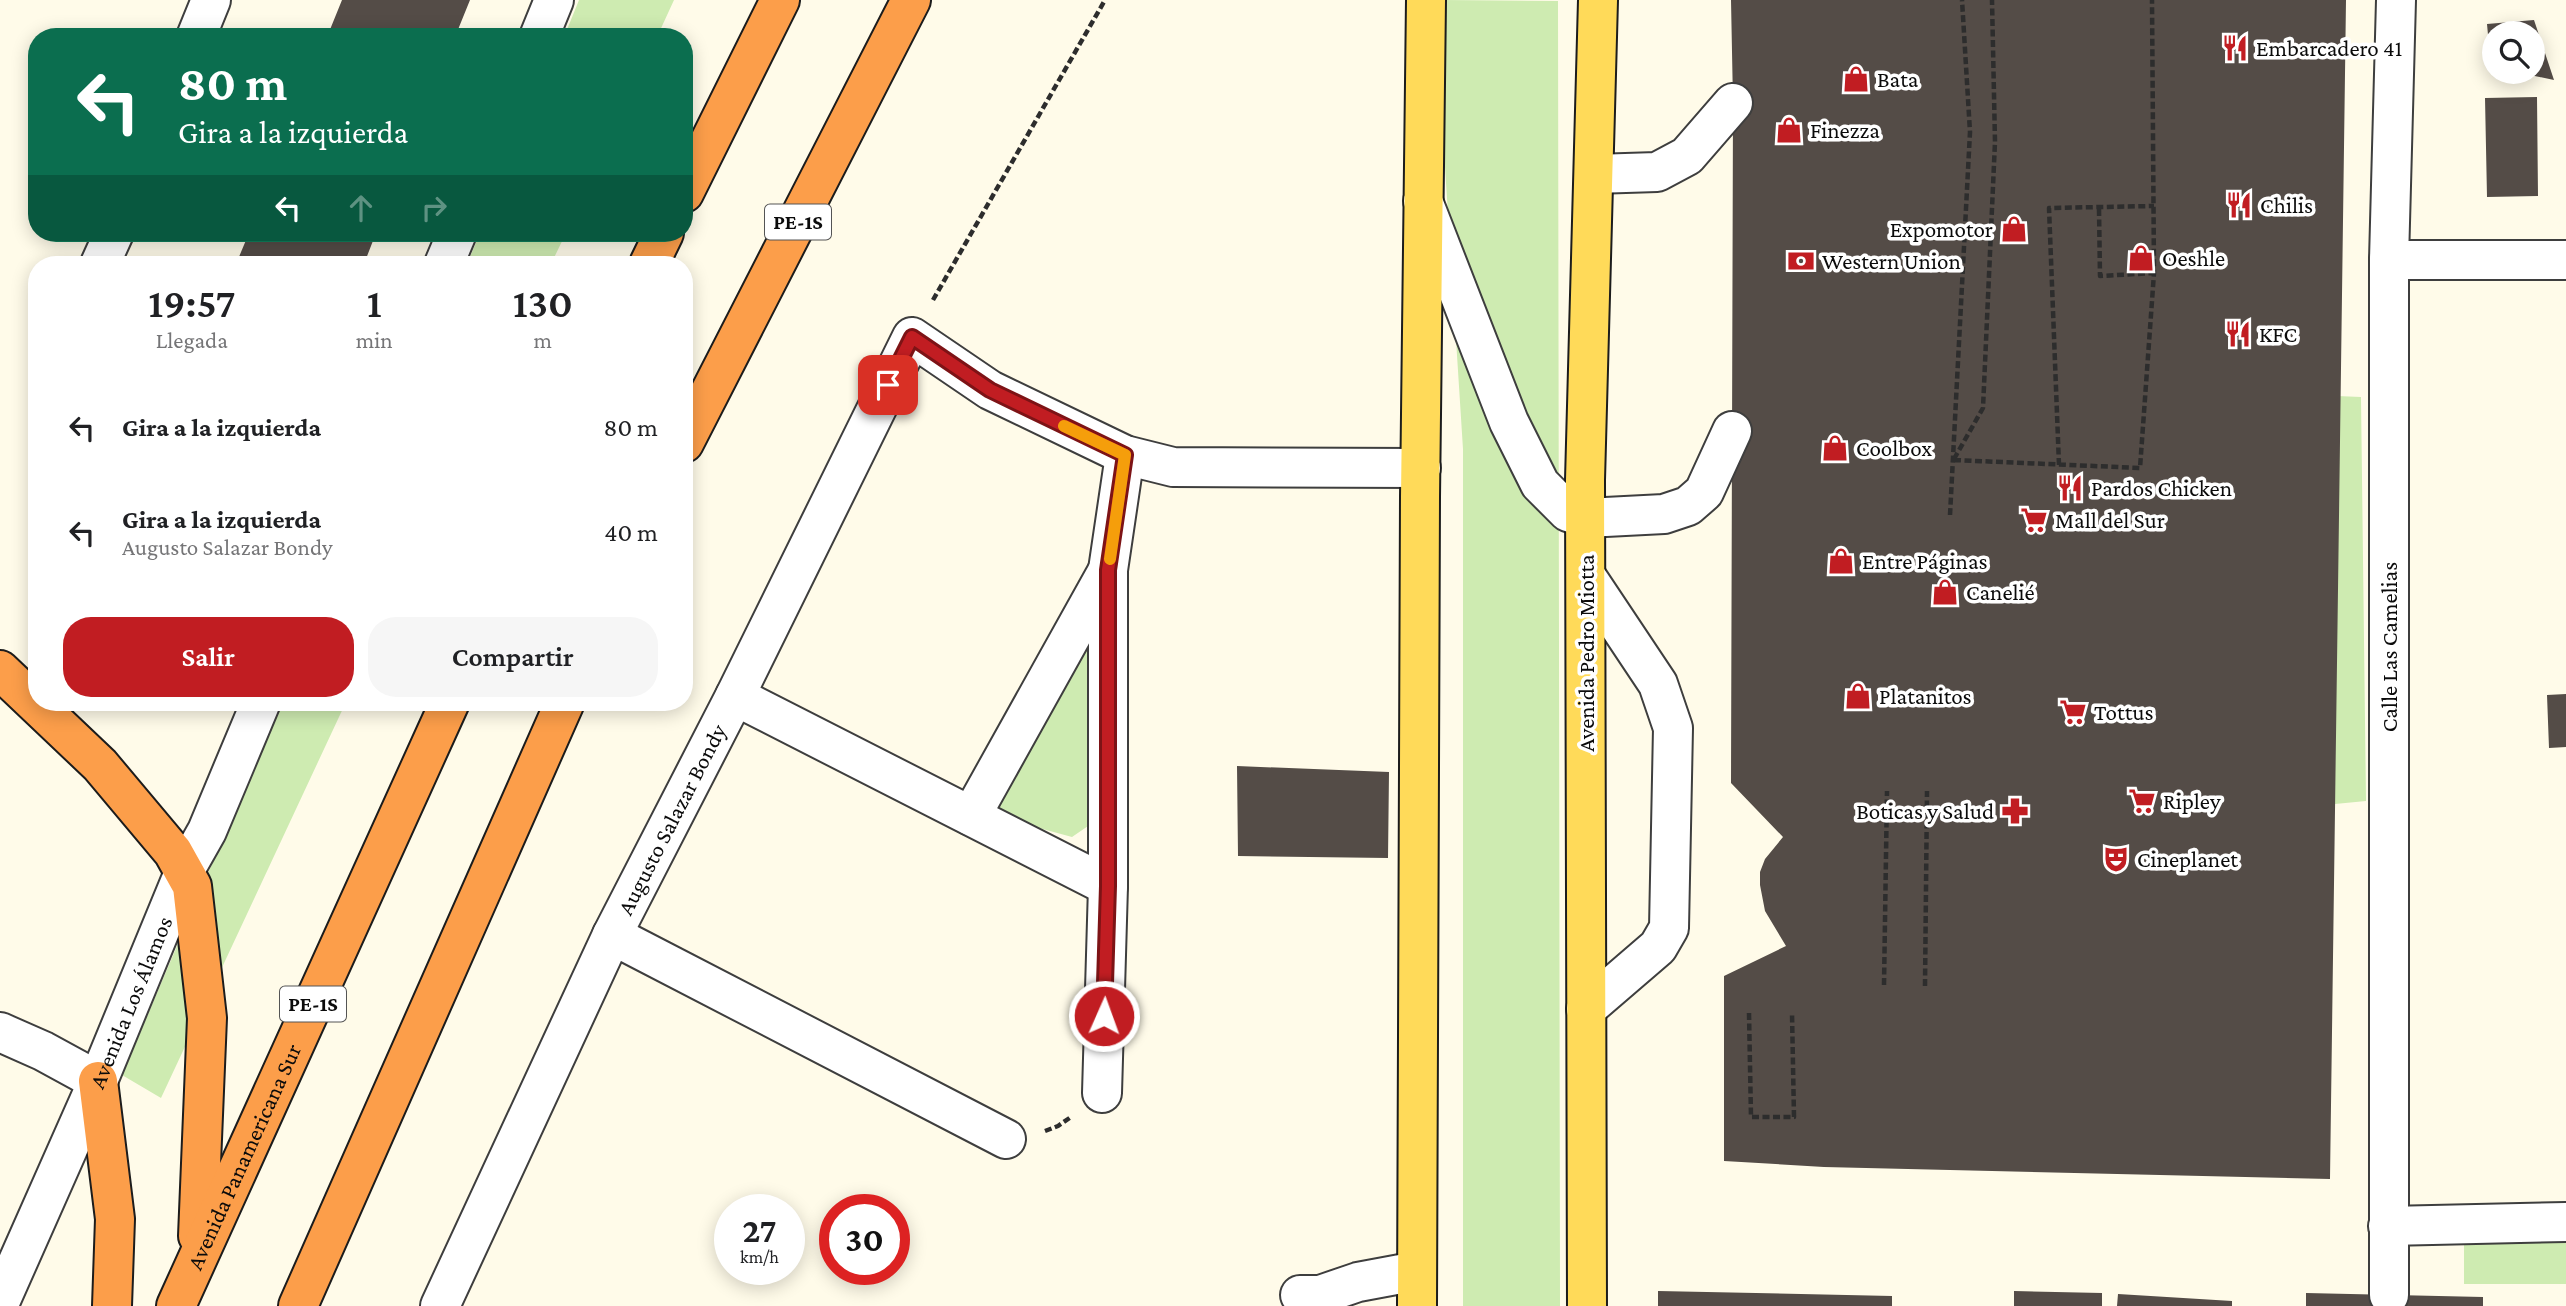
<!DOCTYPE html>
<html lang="es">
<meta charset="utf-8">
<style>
:root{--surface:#fff;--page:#f6f6f6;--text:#202124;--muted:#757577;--accent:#c11d22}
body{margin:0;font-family:"Crimson Pro",serif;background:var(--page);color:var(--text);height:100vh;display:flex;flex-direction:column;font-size:26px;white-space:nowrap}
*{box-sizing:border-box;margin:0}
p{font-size:23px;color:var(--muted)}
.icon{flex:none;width:38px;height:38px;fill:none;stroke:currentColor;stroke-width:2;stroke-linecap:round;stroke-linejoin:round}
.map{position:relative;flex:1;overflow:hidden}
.panel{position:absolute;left:28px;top:256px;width:665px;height:455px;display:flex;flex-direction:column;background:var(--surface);border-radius:28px;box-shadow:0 4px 18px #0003}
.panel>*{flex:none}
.guide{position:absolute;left:28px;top:28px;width:665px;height:214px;border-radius:28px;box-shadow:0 4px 18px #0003;background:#0b6e4f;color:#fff;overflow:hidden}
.fabs{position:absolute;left:2482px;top:21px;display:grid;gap:14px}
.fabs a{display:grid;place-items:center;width:63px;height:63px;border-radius:50%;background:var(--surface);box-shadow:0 4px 18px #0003;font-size:35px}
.speed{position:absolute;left:714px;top:1194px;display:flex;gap:14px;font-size:35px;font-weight:700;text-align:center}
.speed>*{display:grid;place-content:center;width:91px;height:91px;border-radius:50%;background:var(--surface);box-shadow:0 4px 18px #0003;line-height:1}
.speed small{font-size:18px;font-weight:400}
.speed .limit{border:10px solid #d22;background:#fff;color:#111}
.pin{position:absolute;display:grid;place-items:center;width:60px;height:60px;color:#fff;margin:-30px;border-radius:14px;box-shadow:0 4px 10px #0006}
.me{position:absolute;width:77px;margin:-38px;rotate:2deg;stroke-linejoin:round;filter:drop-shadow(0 0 5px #0008)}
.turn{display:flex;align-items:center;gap:24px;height:147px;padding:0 35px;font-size:32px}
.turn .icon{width:91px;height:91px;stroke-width:2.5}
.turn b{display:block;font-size:49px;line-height:60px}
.lanes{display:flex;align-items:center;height:66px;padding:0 35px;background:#0003;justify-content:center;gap:35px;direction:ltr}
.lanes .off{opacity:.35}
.eta{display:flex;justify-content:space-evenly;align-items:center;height:119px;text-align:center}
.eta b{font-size:42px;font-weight:600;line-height:49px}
.button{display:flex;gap:14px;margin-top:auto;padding:14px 35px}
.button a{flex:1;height:80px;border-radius:28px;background:var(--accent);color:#fff;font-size:28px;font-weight:600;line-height:80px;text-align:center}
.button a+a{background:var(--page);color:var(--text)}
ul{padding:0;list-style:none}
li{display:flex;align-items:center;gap:21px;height:105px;padding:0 35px}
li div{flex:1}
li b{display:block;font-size:26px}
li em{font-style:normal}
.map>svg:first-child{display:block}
</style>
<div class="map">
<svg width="2566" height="1306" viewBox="0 0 2566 1306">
<rect width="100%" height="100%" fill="#fffbe9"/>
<path fill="#ceebb1" d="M579,0h95l-17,37h-93z
M1444,0l114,1 2,1305h-97v-857l-21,-329z
M480,233h86l-15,31h-84z
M2337,396l24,1 5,404 -31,3z
M1086,644l11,6 -6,174 -19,13 -62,-17 -10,-11 -2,-15z
M281,702h65l-185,396 -39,-23z
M2464,1234l102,1v49h-102z"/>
<path fill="#544c47" d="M342,0h128l-15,37h-128z
M1731,0h615l-16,1179 -506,-12 -100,-6v-185l62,-30 -21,-35 -5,-26v-13l5,-13 18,-22 -52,-54 2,-680z
M2534,20l20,60 -34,-7 12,-1v-39h-38v34h-3l-4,-43z
M2537,97l1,99 -51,1 -2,-99z
M249,233h127l-12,31h-128z
M2566,694v53l-17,1 -2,-53z
M1237,766l152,6 -1,86 -150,-2z
M1658,1291l234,5v10h-234z
M2014,1291l88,2v13h-88z
M2306,1293l177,4v9h-177z
M2118,1294l114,7v5h-115z"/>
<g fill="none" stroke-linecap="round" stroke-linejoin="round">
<g stroke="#3e3e3e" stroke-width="42">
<g id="minor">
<path d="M196,37l15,-37"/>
<path d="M539,37l15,-37"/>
<path d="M1594,174l63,-2 30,-16 46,-53"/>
<path d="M1423,201l86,221 31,62 28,28 18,6 78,-4 24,-8 16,-14 28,-61"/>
<path d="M2389,260h177"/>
<path d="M100,264l14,-31"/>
<path d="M444,264l13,-31"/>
<path d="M1586,576l72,108 15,44 -4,200 -11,19 -72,62"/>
<path d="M735,696l373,190"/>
<path d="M971,816l136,-244"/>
<path d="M612,935l394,204"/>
<path d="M0,1032l43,19 55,30"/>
<path d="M1102,1093l6,-207v-316l17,-115"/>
<path d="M2388,1226l178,-4"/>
<path d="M1300,1295h20l38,-13 59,-11"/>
<path d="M2389,1295v-1035l7,-260"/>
<path id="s1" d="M0,1302l98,-221 87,-211 22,-39 54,-129"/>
<path id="s2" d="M440,1306l172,-371 123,-239 177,-359 78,53 135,65 48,12 248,1"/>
</g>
</g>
<g stroke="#1c1c1c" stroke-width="42">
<path id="major" d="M1417,1306l3,-809 6,-497
M1587,1306l-2,-826 13,-480"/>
</g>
<g stroke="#1c1c1c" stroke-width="42">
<g id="highway">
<path d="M684,193l96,-193"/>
<path d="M649,264l15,-31"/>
<path d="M684,443l227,-443"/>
<path d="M0,670l100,95 73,87 19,34 15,132 -9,218"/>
<path d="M98,1081l17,138 -3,87"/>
<path id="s3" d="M176,1306l274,-604"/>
<path d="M298,1306l267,-604"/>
</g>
</g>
<path stroke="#2d2d2d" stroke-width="4.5" stroke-dasharray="7 3.5" stroke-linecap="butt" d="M2099,209l1,67 54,-3
M933,300l172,-300
M1954,459l29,-51 12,-266 -3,-142
M1954,460l186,8 14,-195 -2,-273
M2059,465l-10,-257 105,-2
M1950,515l20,-383 -8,-132
M1884,985l3,-194
M1925,986l2,-195
M1749,1013l2,104h43l-2,-104
M1045,1131l13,-5 13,-9"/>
<use href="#minor" stroke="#fff" stroke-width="38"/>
<use href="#major" stroke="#ffda59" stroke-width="38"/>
<use href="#highway" stroke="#fc9e4a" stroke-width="38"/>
</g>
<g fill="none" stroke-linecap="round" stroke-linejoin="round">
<g stroke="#7d1316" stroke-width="18">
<path id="route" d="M888,385l24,-48 78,53 135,65 -17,115v316l-4,130"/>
</g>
<use href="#route" stroke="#c11d22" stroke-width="12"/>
<path stroke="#f59e0b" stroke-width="12" d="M1064,426l61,29 -15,104"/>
</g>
<defs>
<g id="restaurant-bare" transform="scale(2.1)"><path d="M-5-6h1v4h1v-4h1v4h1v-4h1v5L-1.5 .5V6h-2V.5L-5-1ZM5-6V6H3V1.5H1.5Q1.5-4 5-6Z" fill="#c11d22" stroke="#fff" stroke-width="2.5" paint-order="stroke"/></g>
<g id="shop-bare" transform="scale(2.1)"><path d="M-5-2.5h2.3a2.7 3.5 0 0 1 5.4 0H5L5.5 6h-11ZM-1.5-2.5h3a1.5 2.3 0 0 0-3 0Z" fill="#c11d22" stroke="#fff" stroke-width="2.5" paint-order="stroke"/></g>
<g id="bank-bare" transform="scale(2.1)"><path d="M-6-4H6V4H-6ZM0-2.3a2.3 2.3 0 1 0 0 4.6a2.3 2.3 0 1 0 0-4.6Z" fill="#c11d22" stroke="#fff" stroke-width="2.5" paint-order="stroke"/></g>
<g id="supermarket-bare" transform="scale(2.1)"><path d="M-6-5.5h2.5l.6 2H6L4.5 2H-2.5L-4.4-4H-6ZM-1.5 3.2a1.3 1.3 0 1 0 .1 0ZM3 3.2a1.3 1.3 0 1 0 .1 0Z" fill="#c11d22" stroke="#fff" stroke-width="2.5" paint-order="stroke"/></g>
<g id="pharmacy-bare" transform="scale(2.1)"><path d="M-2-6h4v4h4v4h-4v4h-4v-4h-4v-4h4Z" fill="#c11d22" stroke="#fff" stroke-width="2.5" paint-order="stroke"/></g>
<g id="theatre-bare" transform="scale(2.1)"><path d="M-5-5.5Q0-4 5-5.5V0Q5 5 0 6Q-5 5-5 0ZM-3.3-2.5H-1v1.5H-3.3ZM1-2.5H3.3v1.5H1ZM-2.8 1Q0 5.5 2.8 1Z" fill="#c11d22" stroke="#fff" stroke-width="2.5" paint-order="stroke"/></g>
</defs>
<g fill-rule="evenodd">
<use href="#restaurant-bare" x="2235" y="48"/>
<use href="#shop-bare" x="1856" y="79"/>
<use href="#shop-bare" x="1789" y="130"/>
<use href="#restaurant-bare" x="2239" y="205"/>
<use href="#shop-bare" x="2014" y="229"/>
<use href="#shop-bare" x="2141" y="258"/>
<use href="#bank-bare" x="1801" y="261"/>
<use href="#restaurant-bare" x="2238" y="334"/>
<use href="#shop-bare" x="1835" y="448"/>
<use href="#restaurant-bare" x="2070" y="488"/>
<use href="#supermarket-bare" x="2034" y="520"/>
<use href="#shop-bare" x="1841" y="561"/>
<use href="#shop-bare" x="1945" y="592"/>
<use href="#shop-bare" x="1858" y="696"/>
<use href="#supermarket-bare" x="2073" y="712"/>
<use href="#supermarket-bare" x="2142" y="801"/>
<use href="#pharmacy-bare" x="2015" y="811"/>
<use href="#theatre-bare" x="2116" y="859"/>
</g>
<g text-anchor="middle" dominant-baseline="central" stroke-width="7" stroke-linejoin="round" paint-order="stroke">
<g fill="#fff" stroke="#545454" stroke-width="2">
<rect x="765" y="204.5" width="66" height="35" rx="5"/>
<rect x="280" y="986.5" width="66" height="35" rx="5"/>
</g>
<g font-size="21" font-weight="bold" fill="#0b0b0b">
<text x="798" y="222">PE-1S</text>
<text x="313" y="1004">PE-1S</text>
</g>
<g font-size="23" fill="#0b0b0b" stroke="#fff" text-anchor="start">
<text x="2256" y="48">Embarcadero 41</text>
<text x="1877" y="79">Bata</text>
<text x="1810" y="130">Finezza</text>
<text x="2260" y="205">Chilis</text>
<text x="1993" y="229" text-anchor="end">Expomotor</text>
<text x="2162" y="258">Oeshle</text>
<text x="1822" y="261">Western Union</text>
<text x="2259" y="334">KFC</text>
<text x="1856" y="448">Coolbox</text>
<text x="2091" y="488">Pardos Chicken</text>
<text x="2055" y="520">Mall del Sur</text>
<text x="1862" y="561">Entre Páginas</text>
<text x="1966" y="592">Canelié</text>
<text x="1879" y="696">Platanitos</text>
<text x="2094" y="712">Tottus</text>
<text x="2163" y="801">Ripley</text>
<text x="1994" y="811" text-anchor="end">Boticas y Salud</text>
<text x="2137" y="859">Cineplanet</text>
</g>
<g font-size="23" fill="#0b0b0b" stroke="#fff">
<text transform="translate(2389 647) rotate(-90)">Calle Las Camelias</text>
<text transform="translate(1586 653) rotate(-90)">Avenida Pedro Miotta</text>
<text stroke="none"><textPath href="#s2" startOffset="539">Augusto Salazar Bondy</textPath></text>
<text stroke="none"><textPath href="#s1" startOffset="327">Avenida Los Álamos</textPath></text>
<text stroke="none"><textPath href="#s3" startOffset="164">Avenida Panamericana Sur</textPath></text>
</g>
</g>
</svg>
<div class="fabs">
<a><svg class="icon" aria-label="search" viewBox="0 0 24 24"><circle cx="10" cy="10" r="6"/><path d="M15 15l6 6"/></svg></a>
</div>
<div class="speed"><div>27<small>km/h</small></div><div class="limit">30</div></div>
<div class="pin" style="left:888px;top:385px;background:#d93025"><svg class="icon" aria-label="arrive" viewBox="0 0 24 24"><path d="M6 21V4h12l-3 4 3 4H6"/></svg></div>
<svg class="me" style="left:1104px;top:1016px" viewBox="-20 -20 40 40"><circle r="17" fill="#c11d22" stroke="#fff" stroke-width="3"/><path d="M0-11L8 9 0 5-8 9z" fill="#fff"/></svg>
<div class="guide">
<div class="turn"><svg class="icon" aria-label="left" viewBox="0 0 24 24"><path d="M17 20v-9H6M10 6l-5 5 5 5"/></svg><div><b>80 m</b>Gira a la izquierda</div></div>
<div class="lanes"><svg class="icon" aria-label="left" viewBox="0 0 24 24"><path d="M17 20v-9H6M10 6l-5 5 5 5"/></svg><svg class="icon off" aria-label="ahead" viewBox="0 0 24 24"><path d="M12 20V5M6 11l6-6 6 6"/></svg><svg class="icon off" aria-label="right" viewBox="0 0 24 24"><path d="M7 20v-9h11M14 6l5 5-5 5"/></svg></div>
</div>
<section class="panel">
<div class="eta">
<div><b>19:57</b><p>Llegada</p></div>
<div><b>1</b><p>min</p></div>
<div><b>130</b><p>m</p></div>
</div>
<ul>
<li><svg class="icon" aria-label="left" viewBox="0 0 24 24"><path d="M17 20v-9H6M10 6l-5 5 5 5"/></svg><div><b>Gira a la izquierda</b></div><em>80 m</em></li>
<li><svg class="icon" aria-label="left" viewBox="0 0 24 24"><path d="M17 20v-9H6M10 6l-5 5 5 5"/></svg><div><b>Gira a la izquierda</b><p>Augusto Salazar Bondy</p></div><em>40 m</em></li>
</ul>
<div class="button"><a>Salir</a><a>Compartir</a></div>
</section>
</div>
